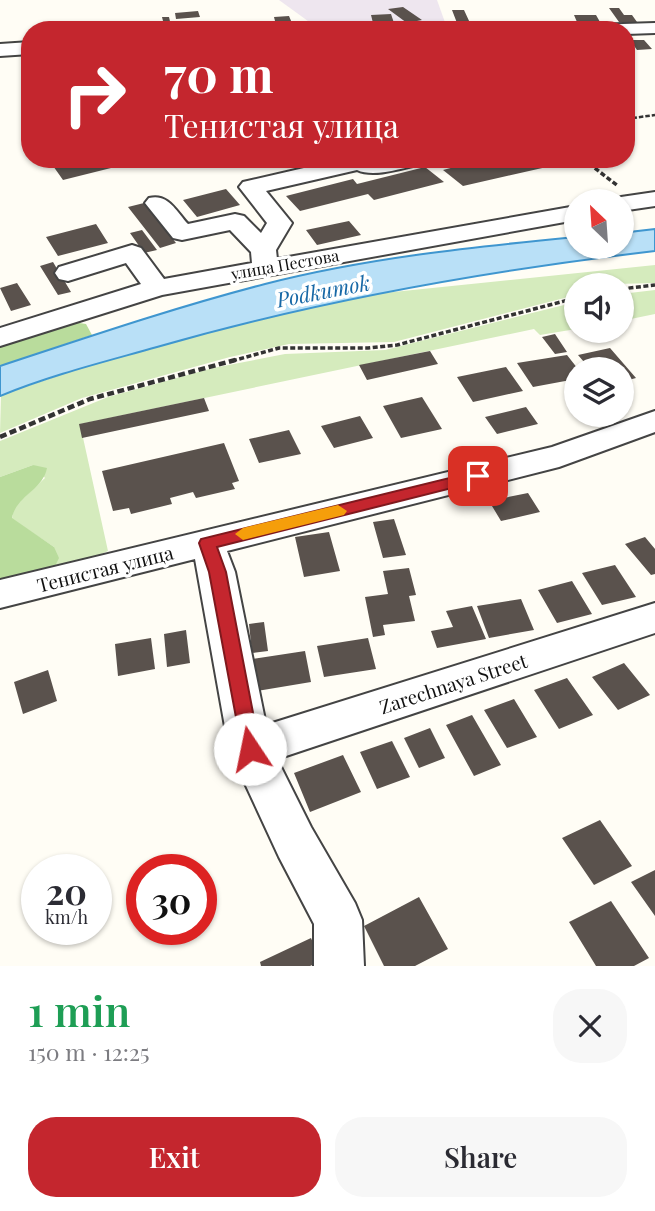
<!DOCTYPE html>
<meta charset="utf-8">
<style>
:root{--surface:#fff;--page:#f7f7f7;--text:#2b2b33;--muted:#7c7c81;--accent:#c4262e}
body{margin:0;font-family:"Playfair Display",serif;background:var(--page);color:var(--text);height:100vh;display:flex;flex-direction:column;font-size:26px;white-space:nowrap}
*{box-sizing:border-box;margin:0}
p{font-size:23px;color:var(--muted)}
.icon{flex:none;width:38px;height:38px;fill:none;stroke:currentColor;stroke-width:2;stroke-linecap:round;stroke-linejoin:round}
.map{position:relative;height:966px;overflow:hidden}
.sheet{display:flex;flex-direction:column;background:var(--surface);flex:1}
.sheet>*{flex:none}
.guide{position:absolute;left:21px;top:21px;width:614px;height:147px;border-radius:28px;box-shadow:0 2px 5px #0004;background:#c4262e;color:#fff;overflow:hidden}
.needle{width:46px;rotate:335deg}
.tools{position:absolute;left:564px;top:189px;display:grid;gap:14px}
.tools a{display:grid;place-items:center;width:70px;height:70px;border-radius:50%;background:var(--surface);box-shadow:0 2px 5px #0004;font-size:35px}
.speed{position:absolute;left:21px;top:854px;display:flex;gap:14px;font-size:35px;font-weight:700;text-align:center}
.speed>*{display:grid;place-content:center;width:91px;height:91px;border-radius:50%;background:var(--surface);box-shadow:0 2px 5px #0004;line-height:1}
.speed small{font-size:18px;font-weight:400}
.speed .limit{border:10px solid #d22;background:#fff;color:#111}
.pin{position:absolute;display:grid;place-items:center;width:60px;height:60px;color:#fff;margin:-30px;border-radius:14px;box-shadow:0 4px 10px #0006}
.me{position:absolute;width:77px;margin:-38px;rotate:349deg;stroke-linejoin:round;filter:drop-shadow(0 0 5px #0008)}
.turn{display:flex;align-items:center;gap:24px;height:147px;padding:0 28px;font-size:32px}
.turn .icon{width:91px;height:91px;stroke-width:2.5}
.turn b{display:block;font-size:49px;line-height:60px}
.round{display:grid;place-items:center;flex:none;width:74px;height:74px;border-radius:28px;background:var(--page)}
.head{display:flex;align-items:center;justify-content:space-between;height:119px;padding:0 28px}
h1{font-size:42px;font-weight:600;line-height:52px;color:#1e9e55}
.cta{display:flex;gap:14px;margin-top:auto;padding:14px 28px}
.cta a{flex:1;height:80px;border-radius:28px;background:var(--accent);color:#fff;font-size:28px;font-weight:600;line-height:80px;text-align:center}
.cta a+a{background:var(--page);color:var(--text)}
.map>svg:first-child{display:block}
</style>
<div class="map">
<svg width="655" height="966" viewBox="0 0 655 966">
<rect width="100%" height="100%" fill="#fffdf5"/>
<path fill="#eee6ef" d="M279,0h158l10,28 -128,1z"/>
<path fill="#d5ebbd" d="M655,265v18l-79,2v10l-182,47 -105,2 -59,13 -148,41 -82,35 1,-38 77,-26 127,-36 77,-21 92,-18z
M655,290v24l-34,7v-27z
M576,302v27l-36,6 -6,-6 -454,95 28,127 -35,16 -20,3 1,-23 -42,-28 2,-12 31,-29 -12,-13 -33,12v-36l108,-44 105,-29 72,-14 100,-4z"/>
<path fill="#b9dc9c" d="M73,322l13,2 6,11 -92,31v-22z
M33,465l14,3c-4,22 -31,28 -35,50l42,29 5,11 -6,12 -53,10v-103z"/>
<path fill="#b9e0f7" stroke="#3f96cf" stroke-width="2" d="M655,229v22c-169,20 -335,49 -498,96 -53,15 -106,28 -157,49v-30c88,-29 176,-59 265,-82 101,-26 207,-37 311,-47v10h45v-14z"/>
<path fill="#5a524d" d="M403,7l19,13 -15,3 -19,-14z
M609,8h10l5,7h8l5,7h-18z
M452,10h12l6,13h-13z
M198,11l2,6 -24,2 -1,-6z
M391,14l4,12 -21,1 -3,-12z
M574,15h22l4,7h-23z
M289,16l5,12 -21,1 -3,-8h5l-1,-4z
M162,17h7l3,13h-14l-1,-5h7z
M630,40h14l8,9 -15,1z
M67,159l4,6 23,-6 49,1 -80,20 -12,-17z
M485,159h69l6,5 -97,22 -20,-16z
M425,167l19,15 -70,18 -6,-6 -68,17 -14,-15 67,-17 4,5z
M226,189l14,16 -43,12 -14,-17z
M144,203l32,40 -16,5 -32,-41z
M349,221l12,14 -44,10 -11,-15z
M96,224l12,19 -50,13 -12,-19z
M142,230l15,20 -13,3 -14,-20z
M53,262l18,30 -13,3 -18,-29z
M17,283l14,22 -20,6 -11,-23z
M555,334l12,18 -12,2 -13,-17z
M610,348l26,30 -15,4v-13h-31l-12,-14z
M430,351l8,13 -71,16 -8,-15z
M567,355l11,14 -2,10 -43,8 -16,-24z
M506,367l17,24 -50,11 -16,-25z
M422,397l20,32 -41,9 -18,-32z
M204,398l5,13 -127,27 -3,-14z
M526,407l12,17 -41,10 -12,-17z
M360,416l13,22 -39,10 -13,-22z
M289,430l12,24 -42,9 -10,-24z
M224,443l15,38 -7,2 3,6 -39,9 -3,-6 -23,6 2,6 -41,10 -2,-6 -16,3 -11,-40z
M528,493l12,19 -39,9 -12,-20z
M394,519l12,36 -23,3 -10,-36z
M329,532l11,39 -36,6 -9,-40z
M645,537l10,12v25l-4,1 -26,-31z
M615,565l21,32 -34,8 -20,-32z
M409,568l7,27 -7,1 6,25 -32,4 2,10 -12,2 -8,-40 23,-3 -5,-23z
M572,581l20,33 -35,9 -19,-33z
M521,599l13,31 -45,8 -12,-32z
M472,606l14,33 -49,9 -6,-17 22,-4 -7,-16z
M264,622l4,29 -16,2 -3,-29z
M186,630l4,33 -23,4 -3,-33z
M151,638l4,31 -37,7 -3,-32z
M368,638l8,31 -52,8 -7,-31z
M305,651l6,31 -54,9 -5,-32z
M624,663l26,32 -32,15 -26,-33z
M48,670l9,31 -34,13 -9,-32z
M567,678l26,37 -34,14 -25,-39z
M514,699l23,38 -30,11 -23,-38z
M472,715l29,50 -27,11 -28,-51z
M430,728l15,30 -26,10 -15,-30z
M392,741l18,36 -33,12 -17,-37z
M343,755l18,37 -51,20 -16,-39z
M600,820l32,46 -38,19 -32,-47z
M655,870v46l-24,-34z
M419,897l29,52 -33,17h-31l-20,-40z
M611,901l38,57 -15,8h-38l-27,-44z
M311,938l10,23 -11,5h-49l-1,-4z"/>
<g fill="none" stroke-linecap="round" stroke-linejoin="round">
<g stroke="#444" stroke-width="4">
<path id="minor" d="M655,23v10l-29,1v-4h-44l9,-5z
M30,42v12l-30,2v-12z
M343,159h81l-3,5c-18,4 -47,14 -64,6l-91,21 26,32 -16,27 1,9 299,-53v14l-414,75 -162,51v-18l141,-44 -15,-21 -58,18 -9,-2 -4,-6 4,-6 73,-22 9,3 23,31 88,-16 -1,-11 -21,-22 -48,10 -9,-2 -28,-35 4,-5c19,-5 27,13 39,26l47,-10 9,2 17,17 6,-10 -28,-36 4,-5z
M655,192v14l-34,5v-10h-10l10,-4z
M655,411v21l-96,35 -332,84 8,21 31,153 389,-122v30l-378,126 34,68 44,76 7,17 2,46h-50v-42l-35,-67 -50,-108 -34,-190 -195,49v-28l552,-133z"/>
</g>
<path stroke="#333" stroke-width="2.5" stroke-dasharray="4.5 2" stroke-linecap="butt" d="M626,119l29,-4"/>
<path stroke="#333" stroke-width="3.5" stroke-dasharray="5 2.5" stroke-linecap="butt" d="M583,159l35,27
M621,289l34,-4
M232,361l47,-13h89l29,-3 179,-47"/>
<path stroke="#333" stroke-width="4.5" stroke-dasharray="7 3.5" stroke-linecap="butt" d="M0,437l90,-38 149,-40"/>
<use href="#minor" fill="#fff" fill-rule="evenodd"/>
</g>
<path fill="#c4262e" stroke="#7f191e" stroke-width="2" d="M478,471l8,5 -2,4 -267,67 9,25 34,177 -3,6 -7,3 -7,-3 -34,-183 -10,-29 2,-4z"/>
<path fill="#f59e0b" d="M338,505l9,6 -3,4 -101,25 -8,-6 8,-6z"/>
<g text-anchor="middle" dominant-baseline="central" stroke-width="7" stroke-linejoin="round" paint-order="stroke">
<g font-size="16" fill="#111" stroke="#fff">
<text transform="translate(285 264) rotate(-10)">улица Пестова</text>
</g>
<g font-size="19" fill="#111" stroke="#fff">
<text transform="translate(105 568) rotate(-14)">Тенистая улица</text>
<text transform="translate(453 683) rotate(-18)">Zarechnaya Street</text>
</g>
<g font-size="21" font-style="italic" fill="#1768a6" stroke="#fff">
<text transform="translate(323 290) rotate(-11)">Podkumok</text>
</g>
</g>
</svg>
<div class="tools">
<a><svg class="needle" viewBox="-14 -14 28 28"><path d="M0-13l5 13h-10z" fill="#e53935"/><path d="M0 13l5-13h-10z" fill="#7c7c81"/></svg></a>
<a><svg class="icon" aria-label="sound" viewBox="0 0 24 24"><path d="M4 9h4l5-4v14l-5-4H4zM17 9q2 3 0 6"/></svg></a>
<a><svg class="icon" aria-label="layers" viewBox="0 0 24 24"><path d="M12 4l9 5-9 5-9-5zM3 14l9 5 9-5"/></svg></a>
</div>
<div class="speed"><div>20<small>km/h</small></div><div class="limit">30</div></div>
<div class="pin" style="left:478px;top:476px;background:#d93025"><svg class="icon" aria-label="arrive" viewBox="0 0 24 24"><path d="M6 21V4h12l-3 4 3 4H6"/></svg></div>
<svg class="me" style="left:250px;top:749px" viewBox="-20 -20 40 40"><circle r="19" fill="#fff"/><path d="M0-13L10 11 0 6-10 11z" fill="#c4262e"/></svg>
<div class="guide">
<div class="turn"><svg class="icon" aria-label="right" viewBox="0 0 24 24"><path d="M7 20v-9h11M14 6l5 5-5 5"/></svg><div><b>70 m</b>Тенистая улица</div></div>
</div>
</div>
<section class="sheet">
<div class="head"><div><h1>1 min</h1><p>150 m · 12:25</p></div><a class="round"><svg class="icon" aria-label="close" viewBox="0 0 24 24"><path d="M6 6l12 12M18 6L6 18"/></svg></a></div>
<div class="cta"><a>Exit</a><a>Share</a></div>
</section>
